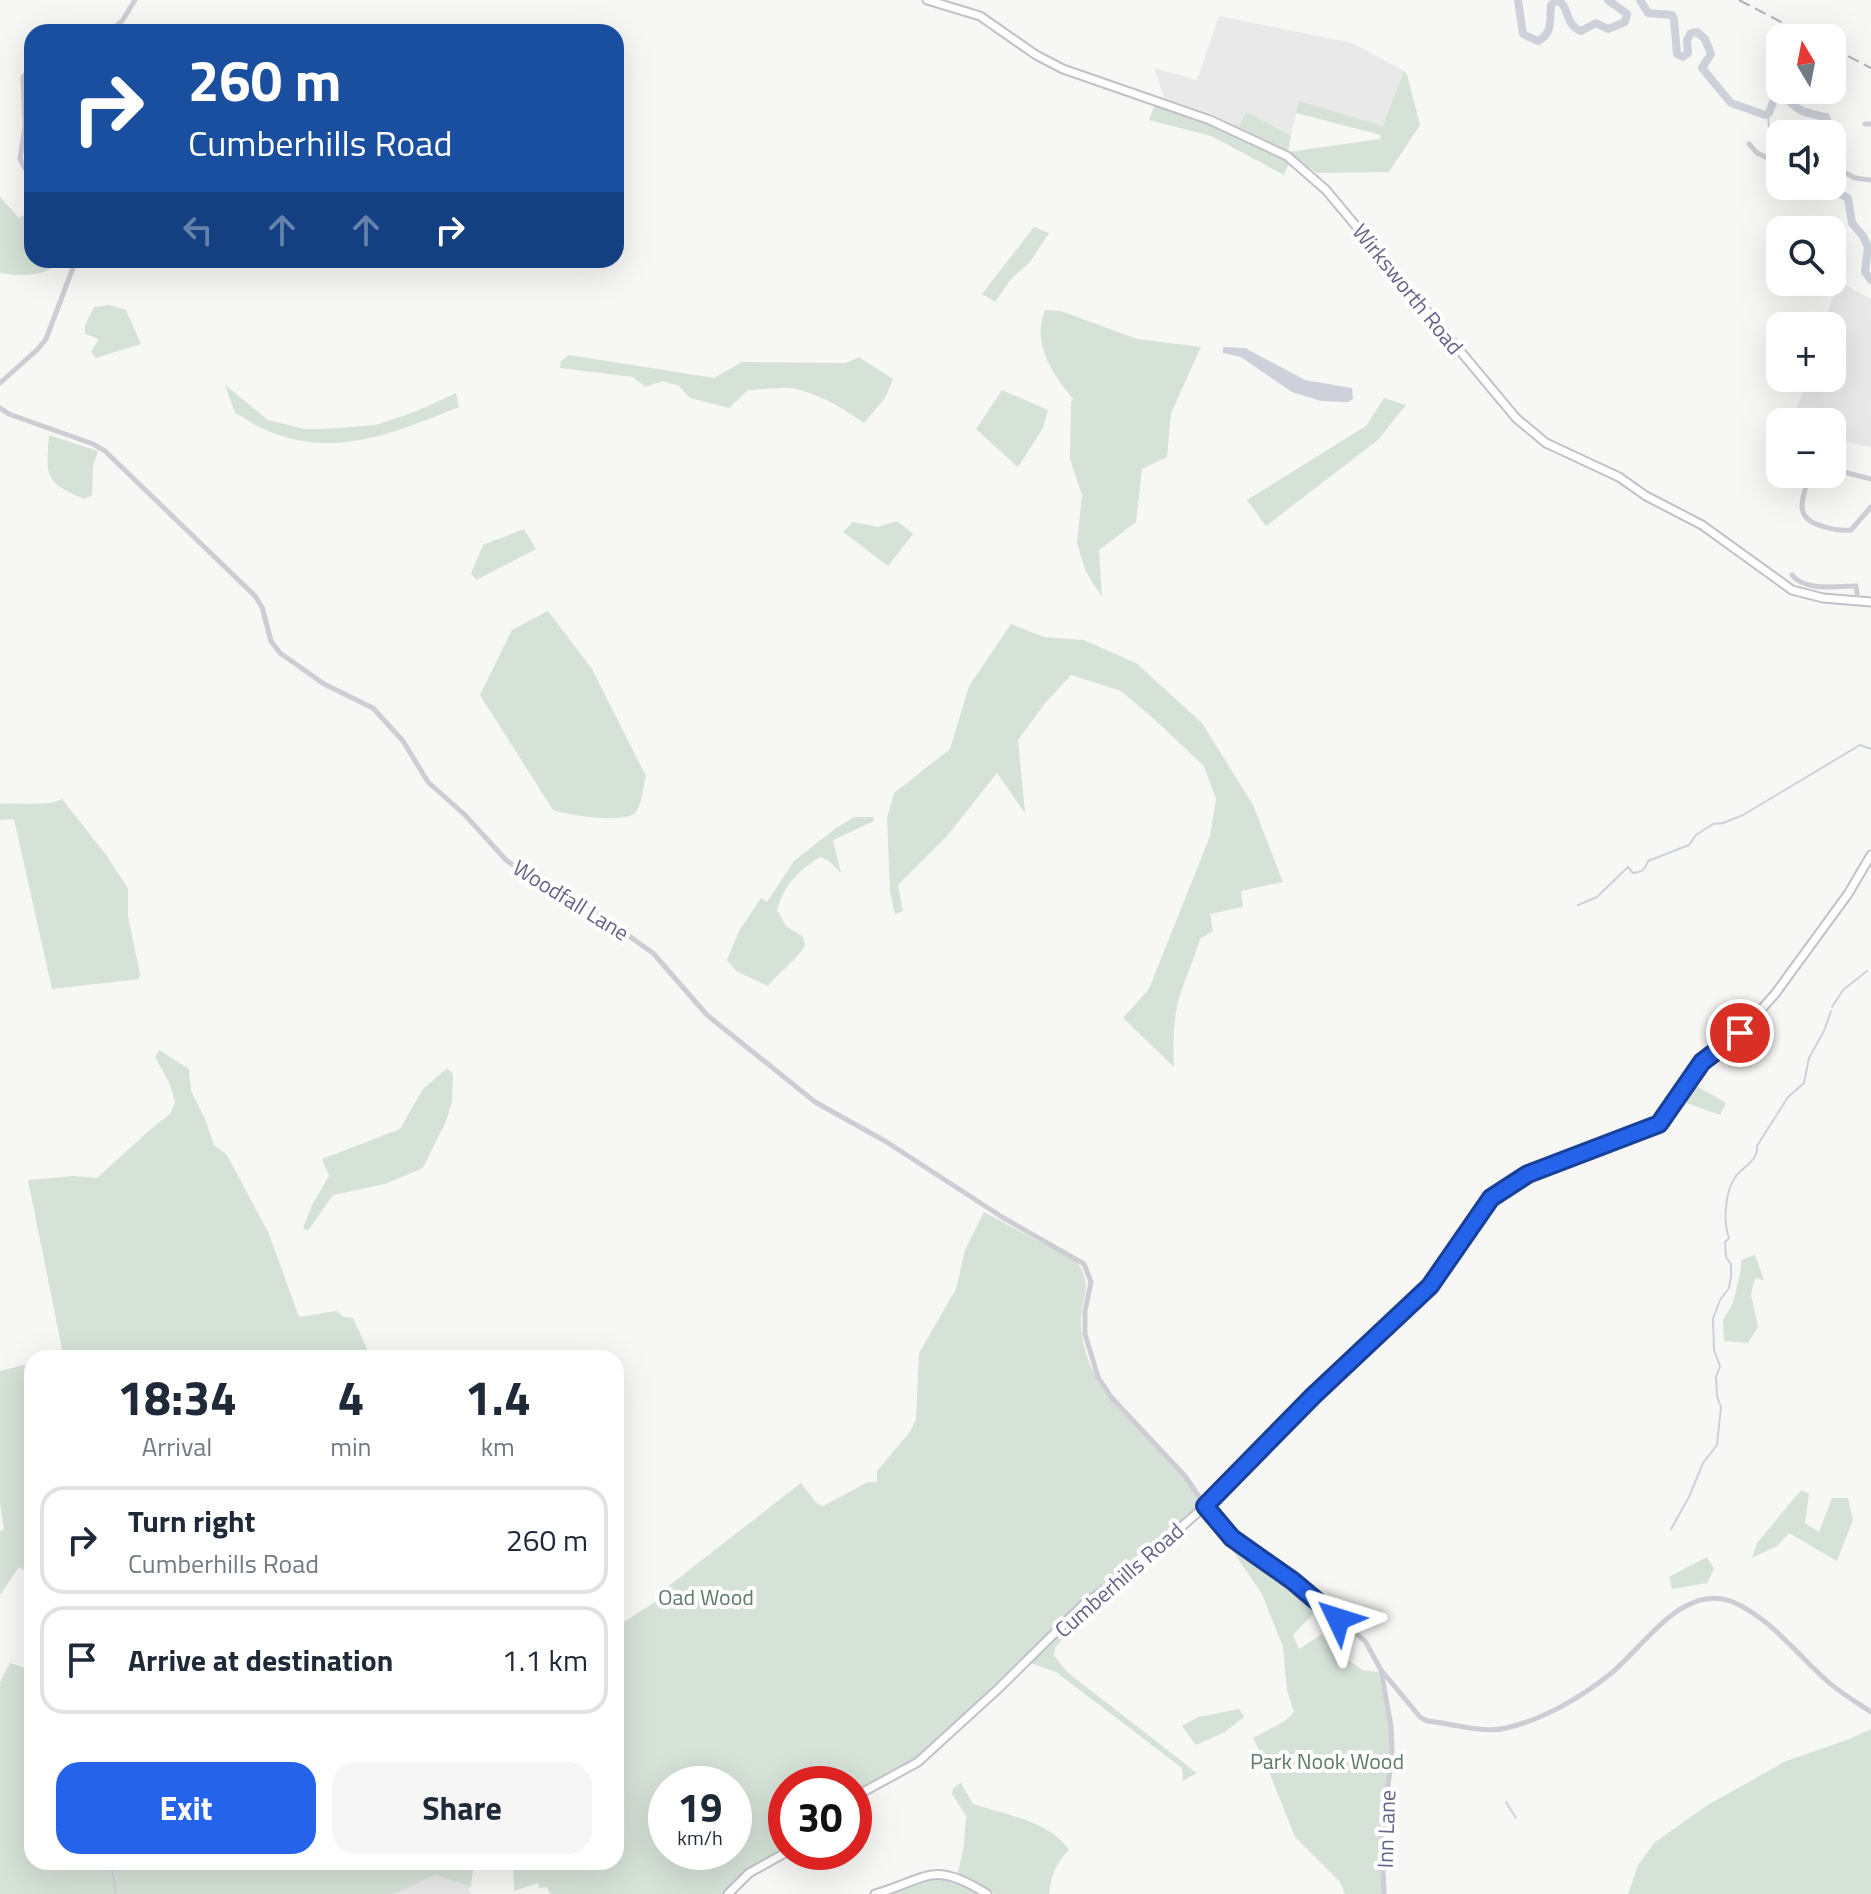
<!DOCTYPE html>
<meta charset="utf-8">
<style>
:root{--surface:#fff;--page:#f6f6f7;--text:#1f2937;--muted:#747a83;--line:#e0e1e3;--accent:#2563eb}
body{margin:0;font-family:"Titillium Web",sans-serif;background:var(--page);color:var(--text);height:100vh;display:flex;flex-direction:column;font-size:30px;white-space:nowrap}
*{box-sizing:border-box;margin:0}
p{font-size:26px;color:var(--muted)}
.icon{flex:none;width:44px;height:44px;fill:none;stroke:currentColor;stroke-width:2;stroke-linecap:round;stroke-linejoin:round}
.map{position:relative;flex:1;overflow:hidden}
.panel{position:absolute;left:24px;top:1350px;width:600px;height:520px;display:flex;flex-direction:column;background:var(--surface);border-radius:24px;box-shadow:0 8px 32px #0002}
.panel>*{flex:none}
.guide{position:absolute;left:24px;top:24px;width:600px;height:244px;border-radius:24px;box-shadow:0 8px 32px #0002;background:#1a4fa0;color:#fff;overflow:hidden}
.needle{width:52px;rotate:350deg}
.buttons{position:absolute;left:1766px;top:24px;display:grid;gap:16px}
.buttons a{display:grid;place-items:center;width:80px;height:80px;border-radius:16px;background:var(--surface);box-shadow:0 8px 32px #0002;font-size:40px}
.speed{position:absolute;left:648px;top:1766px;display:flex;gap:16px;font-size:40px;font-weight:700;text-align:center}
.speed>*{display:grid;place-content:center;width:104px;height:104px;border-radius:50%;background:var(--surface);box-shadow:0 8px 32px #0002;line-height:1}
.speed small{font-size:20px;font-weight:400}
.speed .limit{border:12px solid #d22;background:#fff;color:#111}
.pin{position:absolute;display:grid;place-items:center;width:68px;height:68px;color:#fff;margin:-34px;border:4px solid #fff;border-radius:50%;box-shadow:0 2px 8px #0007}
.me{position:absolute;width:88px;margin:-44px;rotate:311deg;stroke-linejoin:round;filter:drop-shadow(0 0 6px #0008)}
.turn{display:flex;align-items:center;gap:28px;height:168px;padding:0 32px;font-size:36px}
.turn .icon{width:104px;height:104px;stroke-width:2.5}
.turn b{display:block;font-size:56px;line-height:68px}
.lanes{display:flex;align-items:center;height:76px;padding:0 32px;background:#0003;justify-content:center;gap:40px;direction:ltr}
.lanes .off{opacity:.35}
.eta{display:flex;justify-content:space-evenly;align-items:center;height:136px;text-align:center}
.eta b{font-size:48px;font-weight:700;line-height:56px}
.action{display:flex;gap:16px;margin-top:auto;padding:16px 32px}
.action a{flex:1;height:92px;border-radius:24px;background:var(--accent);color:#fff;font-size:32px;font-weight:700;line-height:92px;text-align:center}
.action a+a{background:var(--page);color:var(--text)}
ul{padding:0;list-style:none}
li{display:flex;align-items:center;gap:24px;height:108px;margin:0 16px 12px;padding:0 16px;border:4px solid var(--line);border-radius:24px}
li div{flex:1}
li b{display:block;font-size:30px}
li em{font-style:normal}
.map>svg:first-child{display:block}
</style>
<div class="map">
<svg width="1871" height="1894" viewBox="0 0 1871 1894">
<rect width="100%" height="100%" fill="#f7f8f5"/>
<path fill="#e8e9e8" d="M1219,16l133,27 52,28 -20,55 -85,-24 -12,50 -76,-38 -47,-16 -10,-30 43,12z
M1838,281l33,18v148l-39,-8v-17h-39l14,-44h25v-52h-9z
M435,1875l36,12 -3,2 4,5h-78z"/>
<path fill="#d6e1d8" fill-rule="evenodd" d="M1404,71l3,3 13,51 -31,47 -72,1 -30,-21 -48,-25 7,-15 45,24 -3,16 92,-13 1,-4 -85,-22 3,-12 84,25z
M1155,104c47,15 92,34 134,59l-5,12 -73,-39 -62,-16z
M0,197l19,21 13,-7v49h33c-20,16 -41,17 -65,13z
M1034,227l15,6 -19,29 -19,17 -16,23 -13,-8z
M110,305l16,5 15,34 -45,14 -5,-6 8,-13 -14,-5v-9l9,-18z
M1045,310l16,1 76,28 64,8 -30,66 -4,44 -25,12 -6,53 -37,28 3,47 -16,-25 -9,-29 5,-48 -12,-36 1,-57 2,-3c-20,-25 -42,-55 -28,-89z
M569,355l145,23 28,-16 104,1 13,-6 34,22 -8,19 -21,25c-23,-16 -38,-25 -64,-33 -14,-5 -37,0 -52,0l-19,18 -39,-10 -11,-12 -16,-5 -18,6 -12,-10 -73,-9 1,-7z
M225,385l43,35 37,9h19l52,-4 41,-14 39,-18 3,14c-61,24 -120,51 -186,26 -13,-5 -26,-13 -38,-20z
M1002,390l46,20 -5,18 -25,39 -42,-38z
M1384,398l22,7 -28,35 -112,86 -19,-26 119,-74z
M49,435l49,16 -5,15 -1,29 -8,4c-40,-17 -38,-22 -35,-64z
M897,521l16,13 -25,32 -45,-34 10,-10 25,5z
M524,529l12,20 -60,31 -5,-7 12,-28z
M548,611l44,58 54,107c-3,11 -4,29 -11,37 -12,11 -67,2 -82,-3l-73,-115 32,-65z
M1011,624l33,13 40,3 52,23 66,60 51,82 30,77 -42,9 2,16 -33,7 3,17 -13,8c-5,18 -13,35 -19,53 -8,24 -8,50 -7,75l-51,-49 26,-29 61,-153 6,-37 -12,-33 -50,-47 -33,-28 -50,-16 -25,27 -28,38 7,73 -28,-40 -50,63 -49,49 5,26 -8,3 -5,-22 -3,-74 7,-25 56,-44 19,-63z
M62,799l45,57 21,33v27l12,58 -1,5 -87,10 -38,-170 -14,1v-16c18,-2 48,3 62,-5z
M854,817h20v4l-41,19 8,33 -12,-12 -9,-4c-20,12 -37,29 -43,53l9,16 17,11 2,9c-10,15 -25,25 -37,40l-32,-15 -9,-11 12,-29 22,-33 6,4 27,-41 42,-33z
M159,1050l30,19 2,22 14,28 9,26 13,10 42,79 30,83 37,-6 8,6 9,1 18,40h-327l18,-7v-2l-34,-169 46,-4 23,2 56,-51 18,-14 4,-12 -6,-19 -14,-25z
M447,1068l6,6 -1,28 -6,19 -23,47 -38,16 -52,11 -25,36 -5,-3 9,-23 17,-29 -7,-17 78,-30 23,-40z
M1693,1084l33,19 -6,12 -39,-14z
M984,1212l93,50c18,25 2,38 4,65 2,25 12,48 26,68 16,24 95,89 92,112l-57,52 -53,39 -167,159 -68,38v-11h-68v67l-25,13 -35,30h-176l-3,-7 -8,1 -1,-5 -24,8 -1,-29h103v-235l39,-25 11,-14 135,-105 16,21 6,2 45,-24h9v-11l33,-39 6,-13 3,-66 37,-64 9,-39zM666,1784h68v68h-68z
M1755,1255l9,25 -9,-2 -4,16 7,33 -10,16 -24,-2 -1,-21 10,-17 8,-34v-9z
M32,1363v212l-13,-8 -19,28v-64l4,-1 -4,-28v-131z
M1801,1490l8,4 -4,29 14,9 13,-34h16l5,22 -16,41 -48,-28 -12,13 -25,12 5,-15z
M1236,1543l49,35 35,29 -27,28 6,14 23,-15 14,25 7,-3 19,14 16,2 11,53 1,26 -10,89 2,54h-37l-5,-12 -45,-45 -28,-70 -14,-29 32,-17 9,-9 -7,-21 -4,-44 -21,-53 -28,-41z
M1707,1557l7,12 -7,14 -35,6 -3,-12z
M1064,1629l5,2 -14,17 -1,7 13,17 130,101 -14,8 -1,-13 -126,-96 -28,-10z
M10,1663l22,7v192h442l-3,25 -36,-12 -41,19h-394v-212z
M1239,1709l5,8 -19,15 -29,13 -14,-19 16,-9z
M1871,1729v165h-243l10,-29 16,-22 52,-37 80,-45 61,-21z
M961,1783l12,21c32,11 76,16 96,46 -13,13 -18,25 -20,44h-54l-37,-21 6,-28 2,-29 -14,-22 1,-6z
M931,1876l25,6 25,12h-97z"/>
<path fill="#cfd1da" d="M1223,347l22,1 60,32 47,8 1,11 -5,3 -27,-1 -29,-9 -51,-35 -18,-4z"/>
<g fill="none" stroke-linecap="round" stroke-linejoin="round">
<path stroke="#cfd1da" stroke-width="2" d="M1768,113l1,16 11,6
M1578,905l19,-8 31,-30 5,6c9,-1 12,-3 15,-12l41,-16 7,-10 17,-11 10,-1 20,-8 117,-70 11,4
M1832,1007l11,-17 24,-19
M1671,1529l18,-32 14,-34 14,-18 4,-38 -4,-11 -1,-19 4,-11 -6,-16 -1,-31 7,-19 9,-12 2,-12v-12l-5,-7 -1,-15 4,-4c-6,-16 -4,-48 7,-62 9,-11 22,-15 21,-30l31,-49 16,-14 5,-25 15,-27 7,-20
M1506,1802l10,16
M111,1862l5,32"/>
<path stroke="#cfd1da" stroke-width="8" d="M1518,0l5,34 15,7c16,-9 11,-20 13,-36l6,-5
M1558,0c12,8 7,25 23,31l15,-8 12,6 17,-7 2,-8 -19,-14
M1640,0l8,13 24,2 2,4 3,35 6,3 5,-4 -1,-13 4,-7 6,-1 8,7 6,15 -9,14 29,35 34,12 4,-2 7,-19c11,2 14,10 23,15 8,5 18,6 27,8l2,5 -5,12
M1824,186l24,12 4,25 11,13 5,11 -3,25 6,8"/>
<g stroke="#c1c1c9" stroke-width="11">
<path id="secondary" d="M927,0l53,16 56,39 27,14 147,51 77,36 39,34 190,228 30,25 73,34 27,19 56,29 90,65 31,8 48,4
M854,1797l64,-35 80,-73 86,-85 50,-35 71,-63 108,-110 117,-110 61,-88 37,-24 131,-50 43,-62 38,-29 35,-39 73,-100 23,-39
M728,1894l21,-21 38,-21
M875,1894c53,-15 57,-35 112,0"/>
</g>
<path stroke="#cdcdd3" stroke-width="5" d="M109,32l13,-11 13,-21
M32,66l-9,11 2,50 -5,32 12,22
M1865,124h6
M1749,144l8,9 23,11
M1840,154l-2,15 17,9 16,2
M0,383l38,-34 8,-10 30,-79
M0,408l9,6 84,30 12,7 150,145 7,11 9,34 9,12 44,31 49,24 30,33 25,41 37,33 41,45 15,11 72,39 43,31 17,12 54,62 108,87 70,39 117,76 82,47 7,18 -6,29v23l13,43 13,20 74,79 31,45 16,17 61,43 72,60 16,29 39,47 7,4c24,2 56,13 79,7 36,-8 74,-30 103,-53 33,-25 73,-94 124,-73 37,16 64,52 93,78 13,12 30,22 45,32
M1832,469l39,10
M1810,474c-8,26 -18,45 15,53 9,3 17,4 26,3l20,-23
M1792,575c14,17 44,11 64,11l2,15
M1381,1671l10,55 1,25 -10,90 2,53"/>
<use href="#secondary" stroke="#fff" stroke-width="7"/>
<path stroke="#aeaeb8" stroke-width="2" stroke-dasharray="12 6" stroke-linecap="butt" d="M1739,0l73,38
M1832,48l39,20"/>
</g>
<g fill="none" stroke-linecap="round" stroke-linejoin="round">
<g stroke="#184099" stroke-width="20">
<path id="route" d="M1338,1619l-45,-38 -61,-43 -27,-32 108,-110 117,-110 61,-88 37,-24 131,-50 43,-62 38,-29"/>
</g>
<use href="#route" stroke="#2563eb" stroke-width="14"/>
</g>
<g text-anchor="middle" dominant-baseline="central" stroke-width="8" stroke-linejoin="round" paint-order="stroke">
<g font-size="22" fill="#656589" stroke="#fff">
<text transform="translate(1408 289) rotate(51)">Wirksworth Road</text>
<text transform="translate(571 900) rotate(32)">Woodfall Lane</text>
<text transform="translate(1119 1580) rotate(-41)">Cumberhills Road</text>
<text transform="translate(1386 1829) rotate(-88)">Inn Lane</text>
</g>
<g font-size="22" fill="#607a68" stroke="#fff">
<text x="706" y="1597">Oad Wood</text>
<text x="1327" y="1761">Park Nook Wood</text>
</g>
</g>
</svg>
<div class="buttons">
<a><svg class="needle" viewBox="-14 -14 28 28"><path d="M0-13l5 13h-10z" fill="#e53935"/><path d="M0 13l5-13h-10z" fill="#747a83"/></svg></a>
<a><svg class="icon" aria-label="sound" viewBox="0 0 24 24"><path d="M4 9h4l5-4v14l-5-4H4zM17 9q2 3 0 6"/></svg></a>
<a><svg class="icon" aria-label="search" viewBox="0 0 24 24"><circle cx="10" cy="10" r="6"/><path d="M15 15l6 6"/></svg></a>
<a>+</a>
<a>−</a>
</div>
<div class="speed"><div>19<small>km/h</small></div><div class="limit">30</div></div>
<div class="pin" style="left:1740px;top:1033px;background:#d93025"><svg class="icon" aria-label="arrive" viewBox="0 0 24 24"><path d="M6 21V4h12l-3 4 3 4H6"/></svg></div>
<svg class="me" style="left:1338px;top:1619px" viewBox="-20 -20 40 40"><path d="M0-17L14 15 0 8-14 15z" fill="#2563eb" stroke="#fff" stroke-width="4"/></svg>
<div class="guide">
<div class="turn"><svg class="icon" aria-label="right" viewBox="0 0 24 24"><path d="M7 20v-9h11M14 6l5 5-5 5"/></svg><div><b>260 m</b>Cumberhills Road</div></div>
<div class="lanes"><svg class="icon off" aria-label="left" viewBox="0 0 24 24"><path d="M17 20v-9H6M10 6l-5 5 5 5"/></svg><svg class="icon off" aria-label="ahead" viewBox="0 0 24 24"><path d="M12 20V5M6 11l6-6 6 6"/></svg><svg class="icon off" aria-label="ahead" viewBox="0 0 24 24"><path d="M12 20V5M6 11l6-6 6 6"/></svg><svg class="icon" aria-label="right" viewBox="0 0 24 24"><path d="M7 20v-9h11M14 6l5 5-5 5"/></svg></div>
</div>
<section class="panel">
<div class="eta">
<div><b>18:34</b><p>Arrival</p></div>
<div><b>4</b><p>min</p></div>
<div><b>1.4</b><p>km</p></div>
</div>
<ul>
<li><svg class="icon" aria-label="right" viewBox="0 0 24 24"><path d="M7 20v-9h11M14 6l5 5-5 5"/></svg><div><b>Turn right</b><p>Cumberhills Road</p></div><em>260 m</em></li>
<li><svg class="icon" aria-label="arrive" viewBox="0 0 24 24"><path d="M6 21V4h12l-3 4 3 4H6"/></svg><div><b>Arrive at destination</b></div><em>1.1 km</em></li>
</ul>
<div class="action"><a>Exit</a><a>Share</a></div>
</section>
</div>
